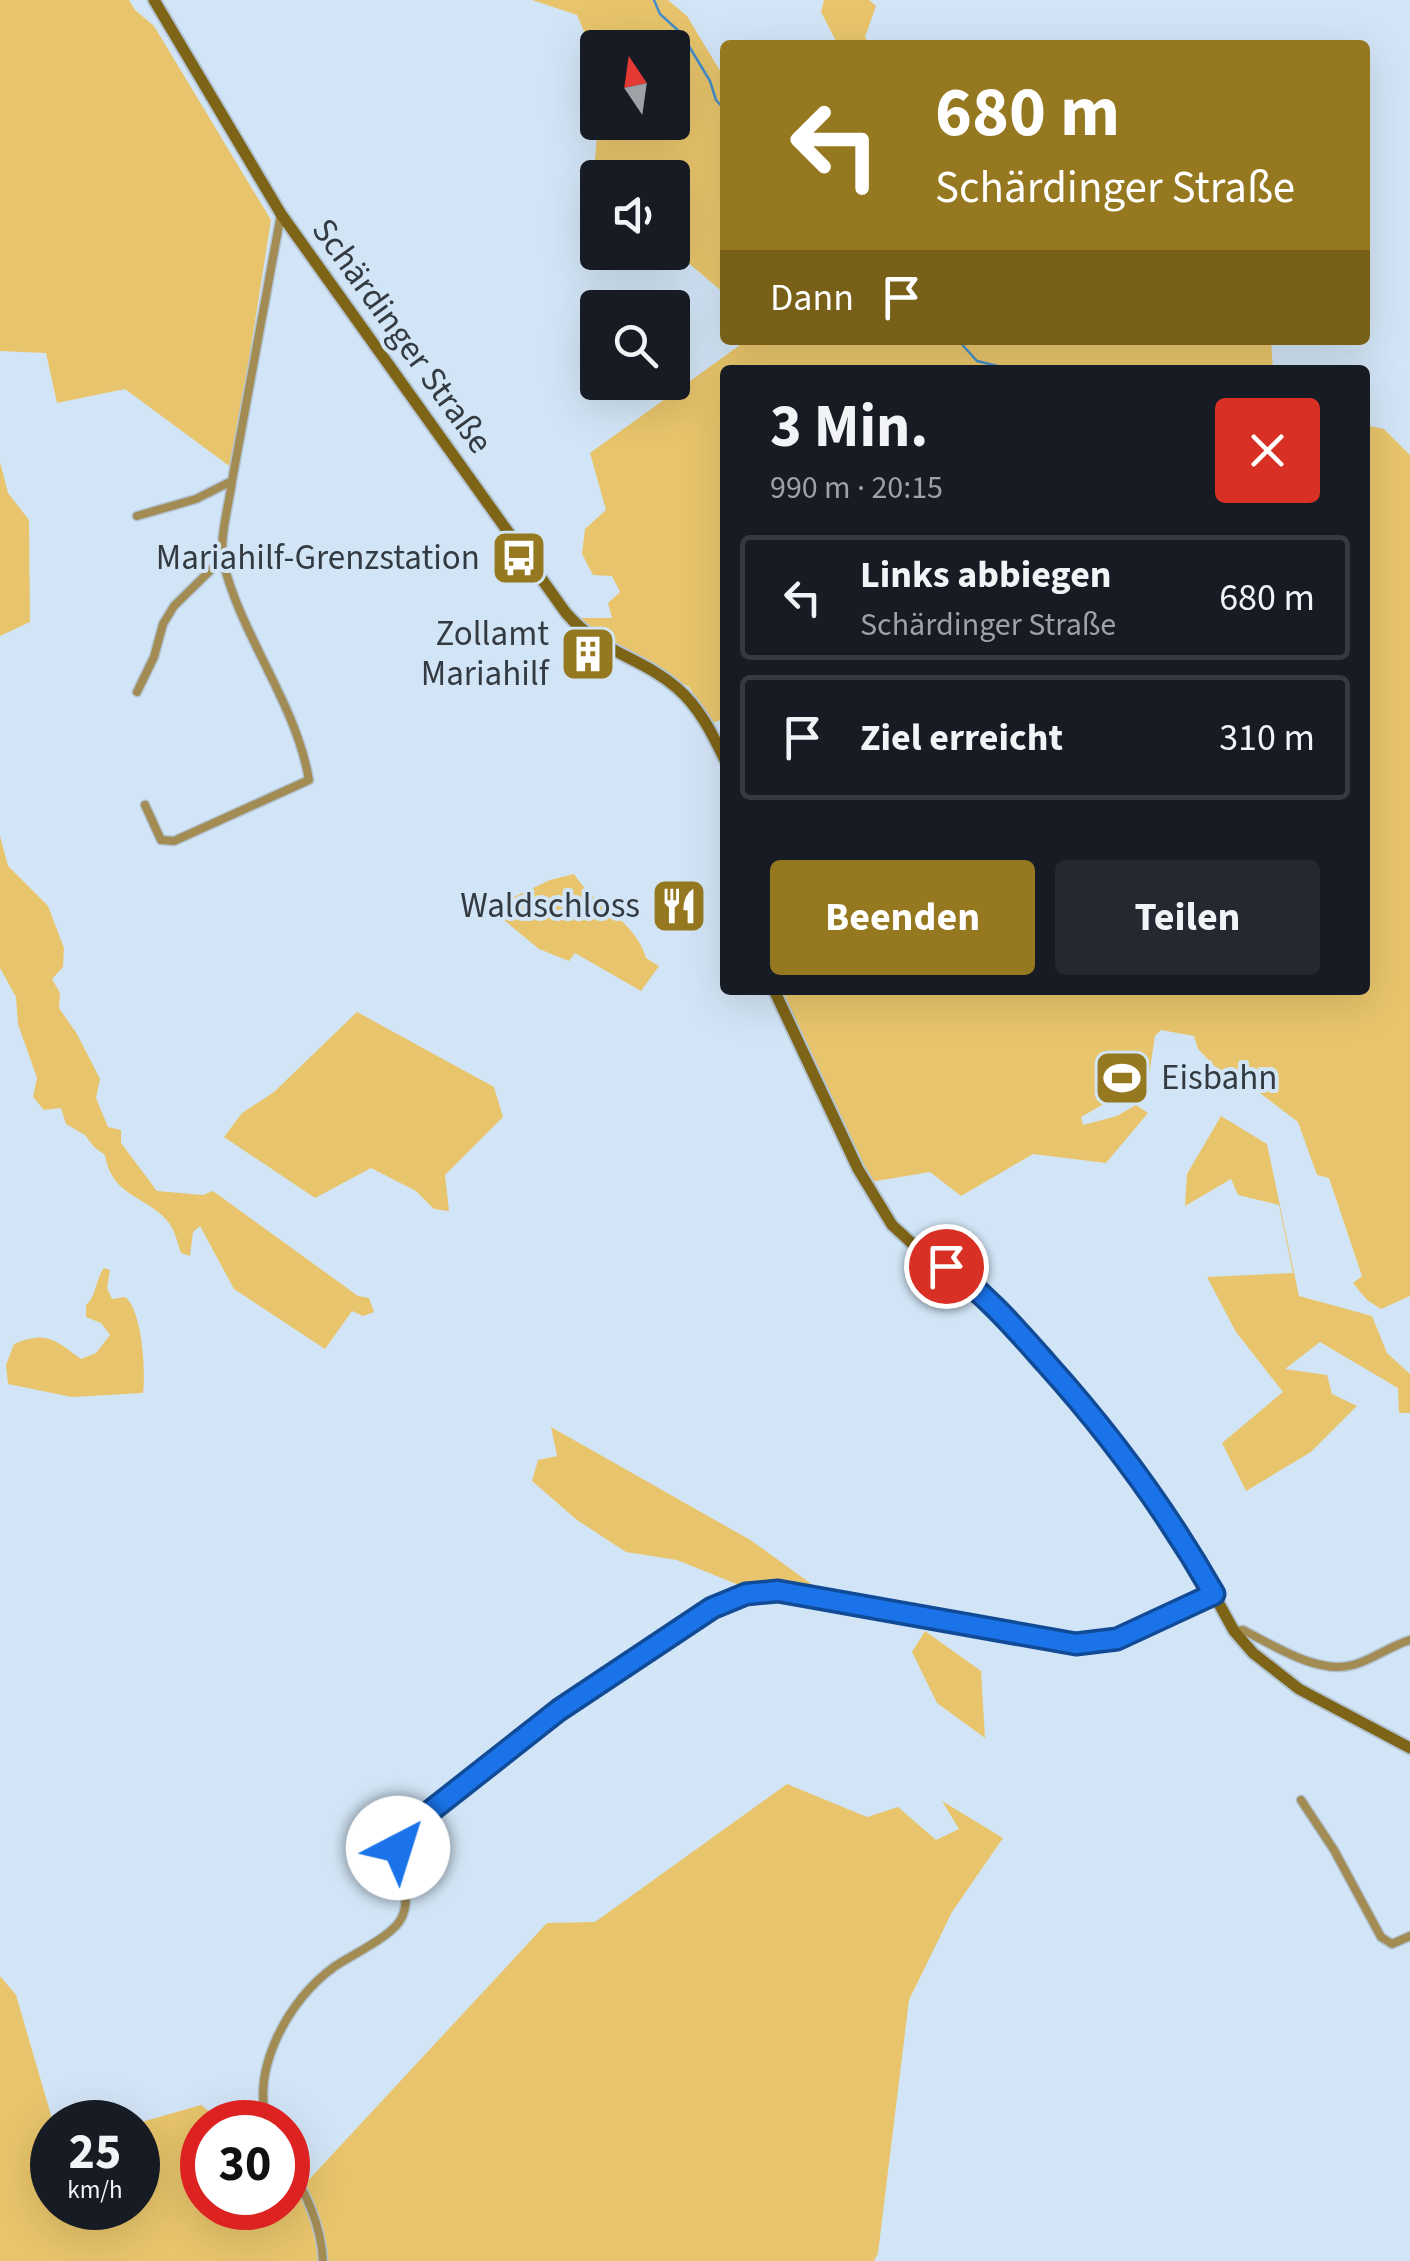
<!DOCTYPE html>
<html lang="de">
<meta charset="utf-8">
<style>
:root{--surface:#171b24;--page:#242831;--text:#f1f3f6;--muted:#9ea1a6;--line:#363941;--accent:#967820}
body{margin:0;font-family:"Source Sans 3",sans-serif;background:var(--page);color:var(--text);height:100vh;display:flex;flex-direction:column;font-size:38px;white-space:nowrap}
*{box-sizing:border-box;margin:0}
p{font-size:32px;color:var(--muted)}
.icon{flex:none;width:55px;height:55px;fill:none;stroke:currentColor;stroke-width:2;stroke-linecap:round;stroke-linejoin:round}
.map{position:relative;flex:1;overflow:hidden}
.drawer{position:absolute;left:720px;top:365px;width:650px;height:630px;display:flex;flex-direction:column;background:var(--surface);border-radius:10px;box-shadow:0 10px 40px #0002}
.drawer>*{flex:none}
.hud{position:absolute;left:720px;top:40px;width:650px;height:305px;border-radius:10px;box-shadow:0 10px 40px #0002;background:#967820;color:#fff;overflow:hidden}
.needle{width:65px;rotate:347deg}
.buttons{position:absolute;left:580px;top:30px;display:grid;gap:20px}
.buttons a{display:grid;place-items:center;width:110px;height:110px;border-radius:10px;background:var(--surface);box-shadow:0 10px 40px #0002;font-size:50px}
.speed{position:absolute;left:30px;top:2100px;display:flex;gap:20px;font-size:50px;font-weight:700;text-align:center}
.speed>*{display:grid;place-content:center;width:130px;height:130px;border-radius:50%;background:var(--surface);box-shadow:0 10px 40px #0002;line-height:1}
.speed small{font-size:25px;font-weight:400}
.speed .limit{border:15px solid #d22;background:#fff;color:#111}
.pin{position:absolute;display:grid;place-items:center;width:85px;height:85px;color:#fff;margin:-42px;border:5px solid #fff;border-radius:50%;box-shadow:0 2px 10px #0007}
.me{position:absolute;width:110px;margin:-55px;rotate:40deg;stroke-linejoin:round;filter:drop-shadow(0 0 8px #0008)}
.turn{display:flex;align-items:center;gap:35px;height:210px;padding:0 50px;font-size:45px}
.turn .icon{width:130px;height:130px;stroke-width:2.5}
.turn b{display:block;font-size:70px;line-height:85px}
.then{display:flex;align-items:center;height:95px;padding:0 50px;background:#0003;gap:20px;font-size:38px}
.round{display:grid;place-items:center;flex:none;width:105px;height:105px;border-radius:10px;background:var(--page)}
.summary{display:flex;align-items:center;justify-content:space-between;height:170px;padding:0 50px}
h1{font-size:60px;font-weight:700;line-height:75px}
.cta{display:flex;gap:20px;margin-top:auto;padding:20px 50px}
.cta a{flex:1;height:115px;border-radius:10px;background:var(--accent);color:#fff;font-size:40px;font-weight:700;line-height:115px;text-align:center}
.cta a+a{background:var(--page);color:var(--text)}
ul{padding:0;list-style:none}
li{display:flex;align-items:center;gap:30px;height:125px;margin:0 20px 15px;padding:0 30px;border:5px solid var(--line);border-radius:10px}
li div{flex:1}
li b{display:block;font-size:38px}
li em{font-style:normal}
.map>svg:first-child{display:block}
</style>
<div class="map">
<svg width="1410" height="2261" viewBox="0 0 1410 2261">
<rect width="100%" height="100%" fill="#d2e5f6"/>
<path fill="#e8c56c" d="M0,0h129l6,10 19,16 117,194 -39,248 -107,-79 -68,14 -11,-50 -46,-2z
M532,0h136l19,16 38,63 -1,214 -51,-43 -1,-72h-74l-1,9 -4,-4 5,-60 74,-1v-74h-74l-1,14 -20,-47z
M824,0h45l7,6 -11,31 5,8h-32l-17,-33z
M747,340h524l2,30h-548v348l-12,5 -24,-36 -54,-28 -58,-41h35l-4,-15 12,-11 -8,-16 -19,-1 -11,-21 3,-25 21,-19 -16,-57z
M1365,425l19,4 26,26v841l-29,13 -14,-9 -14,-17 9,-7 -33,-98 -12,-3 -19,-53 -50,-38 -10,6 -40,-41 -4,-13 -33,-6 -6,6 -6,39 -10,17 -19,-35 -13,5 12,-4 16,34 -11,5 -6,-11v10l-37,21 2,8 34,-9 19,-11 12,8 -42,50 -73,-9 -72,42 -31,-24 -60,10 -92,-192h587z
M0,462l8,31 21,27 1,102 -30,14z
M0,836l8,30 40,40 16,42 -1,19 -11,12 8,14 -1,15 18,26 23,45 -4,19 12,29 13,3v13l36,48 46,4 10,-4 145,105 11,2 5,14 -11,4 -11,-5 -27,38 -91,-60 -34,-63 -7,6 -3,24 -9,-3c-3,-9 -6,-22 -12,-30 -20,-27 -57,-25 -64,-68l-11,-8 -9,-12 -19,-11 -5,-16 -17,2 -11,-13 4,-19 -19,-54 -2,-27 -16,-29z
M574,874c20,32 61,45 72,84l13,8 -18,25 -66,-38 -6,8 -30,-12 -40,-33v-12l51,-24z
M357,1012l137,75 9,30 -58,58 4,36 -15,-2 -18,-18 -45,-23 -56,30 -91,-61 18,-24 32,-21z
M1221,1116l46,28 32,152 73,20 15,37 23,21v39h-11l-1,-25 -78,-46 -35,27 42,6 5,19 25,12 -46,46 -65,39 -24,-48 61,-51 -47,-60 -29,-55 86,-4 -14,-68 -41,-10 -7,-16 -46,27 2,-32z
M104,1268l6,2 -3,18 5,11 13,-2c17,12 21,75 18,96l-71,4 -64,-13 -2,-19 8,-21c33,-14 41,-4 67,15l15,-6 14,-18 -9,-12 -15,-6v-12c11,-9 9,-25 18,-37z
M551,1427l201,114 76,55 -67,-2 -84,-34 -51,-8 -49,-32 -45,-39 6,-21 19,-4z
M925,1631l56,40 4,67 -48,-35 -25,-51z
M787,1784l80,33 31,-10 38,33 23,-11 -17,-28 61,37 -51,74 -43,88 -31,253 -4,8h-874v-285l16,19 37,127 -1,86h86v-85l63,-18 22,17h-21v86h86v-34l15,12 244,-263 48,-1z"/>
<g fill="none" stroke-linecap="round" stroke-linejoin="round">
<path stroke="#468fcc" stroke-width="2.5" d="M654,0l6,14 21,19 29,48 6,19 9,10
M958,340l19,21 37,9"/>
<g stroke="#b2c3d2" stroke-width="11">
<path id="minor" d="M137,516l59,-17 36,-18 49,-267
M137,692l17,-35 9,-33 11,-18 49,-48
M145,805l16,35 13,1 135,-61c-13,-76 -66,-141 -85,-215 -6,-25 5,-59 8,-84
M1234,1631l9,-1c30,15 75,45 110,35 19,-5 37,-19 57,-25
M1301,1800l33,50 47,87 11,7 18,-8
M267,2122c-16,-54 22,-123 67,-155 17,-12 60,-31 68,-50 14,-30 -19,-57 7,-89l150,-118 153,-102 34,-15 32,-2 298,53 41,-5 97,-46
M288,2163c18,31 33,61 35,98"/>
</g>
<g stroke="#b2c3d2" stroke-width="15">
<path id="secondary" d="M154,0l127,214 285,399c36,41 74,43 111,75 22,19 35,45 48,72
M774,990l84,179 34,56 24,22 45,29 36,32 108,122 57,79 34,53 38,69 19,22 46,36 111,59"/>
</g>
<use href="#minor" stroke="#a38c54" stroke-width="8"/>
<use href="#secondary" stroke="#7e6416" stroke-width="11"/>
</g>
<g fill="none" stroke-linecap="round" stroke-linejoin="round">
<g stroke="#114b97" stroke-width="25">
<path id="route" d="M398,1848l11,-20 150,-118 153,-102 34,-14 32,-3 298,53 41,-5 97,-45c-48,-84 -104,-160 -168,-231 -31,-35 -61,-70 -100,-97"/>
</g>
<use href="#route" stroke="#1a73e8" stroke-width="18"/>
</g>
<defs>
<g id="bus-square" transform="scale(2.875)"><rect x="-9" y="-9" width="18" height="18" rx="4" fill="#967820" stroke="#d2e5f6"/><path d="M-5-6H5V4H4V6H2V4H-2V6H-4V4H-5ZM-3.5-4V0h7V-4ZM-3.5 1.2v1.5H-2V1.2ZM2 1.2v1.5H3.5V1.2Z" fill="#fff"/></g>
<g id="building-square" transform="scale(2.875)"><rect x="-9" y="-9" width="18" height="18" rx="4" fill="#967820" stroke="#d2e5f6"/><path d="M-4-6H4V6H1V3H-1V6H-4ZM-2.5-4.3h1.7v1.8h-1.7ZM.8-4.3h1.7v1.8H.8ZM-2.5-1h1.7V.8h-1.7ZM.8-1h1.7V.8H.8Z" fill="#fff"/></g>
<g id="restaurant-square" transform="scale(2.875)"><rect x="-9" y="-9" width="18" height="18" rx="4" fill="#967820" stroke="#d2e5f6"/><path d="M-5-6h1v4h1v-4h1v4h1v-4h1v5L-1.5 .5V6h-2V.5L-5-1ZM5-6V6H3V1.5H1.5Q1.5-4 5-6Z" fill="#fff"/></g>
<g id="stadium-square" transform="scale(2.875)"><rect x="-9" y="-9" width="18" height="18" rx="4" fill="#967820" stroke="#d2e5f6"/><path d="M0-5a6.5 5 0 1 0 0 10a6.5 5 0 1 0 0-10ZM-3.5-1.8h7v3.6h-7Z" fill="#fff"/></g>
</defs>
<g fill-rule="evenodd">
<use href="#bus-square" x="519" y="558"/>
<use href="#building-square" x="588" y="654"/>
<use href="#restaurant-square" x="679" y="906"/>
<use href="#stadium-square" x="1122" y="1078"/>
</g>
<g text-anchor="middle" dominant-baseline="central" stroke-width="8" stroke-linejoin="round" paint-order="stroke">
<g font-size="35" fill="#333a41" stroke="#d2e5f6">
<text transform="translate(402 336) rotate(54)">Schärdinger Straße</text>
</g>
<g font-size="35" fill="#333a41" stroke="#d2e5f6" text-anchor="end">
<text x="480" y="558">Mariahilf-Grenzstation</text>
<text x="549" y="634">Zollamt<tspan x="549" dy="40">Mariahilf</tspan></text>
<text x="640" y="906">Waldschloss</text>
<text x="1161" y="1078" text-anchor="start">Eisbahn</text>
</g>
</g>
</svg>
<div class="buttons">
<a><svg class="needle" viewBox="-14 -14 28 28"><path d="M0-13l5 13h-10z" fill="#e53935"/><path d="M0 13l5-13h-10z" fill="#9ea1a6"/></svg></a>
<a><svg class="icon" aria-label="sound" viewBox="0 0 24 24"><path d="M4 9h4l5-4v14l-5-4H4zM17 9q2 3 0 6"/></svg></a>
<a><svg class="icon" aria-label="search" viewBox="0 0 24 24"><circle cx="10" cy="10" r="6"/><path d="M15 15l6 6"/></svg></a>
</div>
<div class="speed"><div>25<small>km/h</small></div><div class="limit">30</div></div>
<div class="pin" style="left:946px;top:1266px;background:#d93025"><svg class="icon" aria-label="arrive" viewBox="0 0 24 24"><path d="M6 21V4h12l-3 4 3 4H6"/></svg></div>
<svg class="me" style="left:398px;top:1848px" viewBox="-20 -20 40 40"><circle r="19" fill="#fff"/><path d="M0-13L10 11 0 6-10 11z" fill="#1a73e8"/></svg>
<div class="hud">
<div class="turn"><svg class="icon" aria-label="left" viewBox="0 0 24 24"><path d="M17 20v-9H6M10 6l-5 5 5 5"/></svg><div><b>680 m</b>Schärdinger Straße</div></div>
<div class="then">Dann<svg class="icon" aria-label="arrive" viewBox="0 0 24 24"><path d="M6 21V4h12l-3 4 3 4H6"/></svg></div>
</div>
<section class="drawer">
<div class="summary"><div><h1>3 Min.</h1><p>990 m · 20:15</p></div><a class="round" style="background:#d93025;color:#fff"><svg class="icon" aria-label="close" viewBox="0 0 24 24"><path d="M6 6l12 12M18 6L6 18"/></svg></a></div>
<ul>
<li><svg class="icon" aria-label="left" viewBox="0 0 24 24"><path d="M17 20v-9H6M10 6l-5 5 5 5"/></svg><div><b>Links abbiegen</b><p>Schärdinger Straße</p></div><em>680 m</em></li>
<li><svg class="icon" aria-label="arrive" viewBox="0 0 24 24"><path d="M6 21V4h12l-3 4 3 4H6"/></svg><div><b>Ziel erreicht</b></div><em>310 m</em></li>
</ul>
<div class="cta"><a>Beenden</a><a>Teilen</a></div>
</section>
</div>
